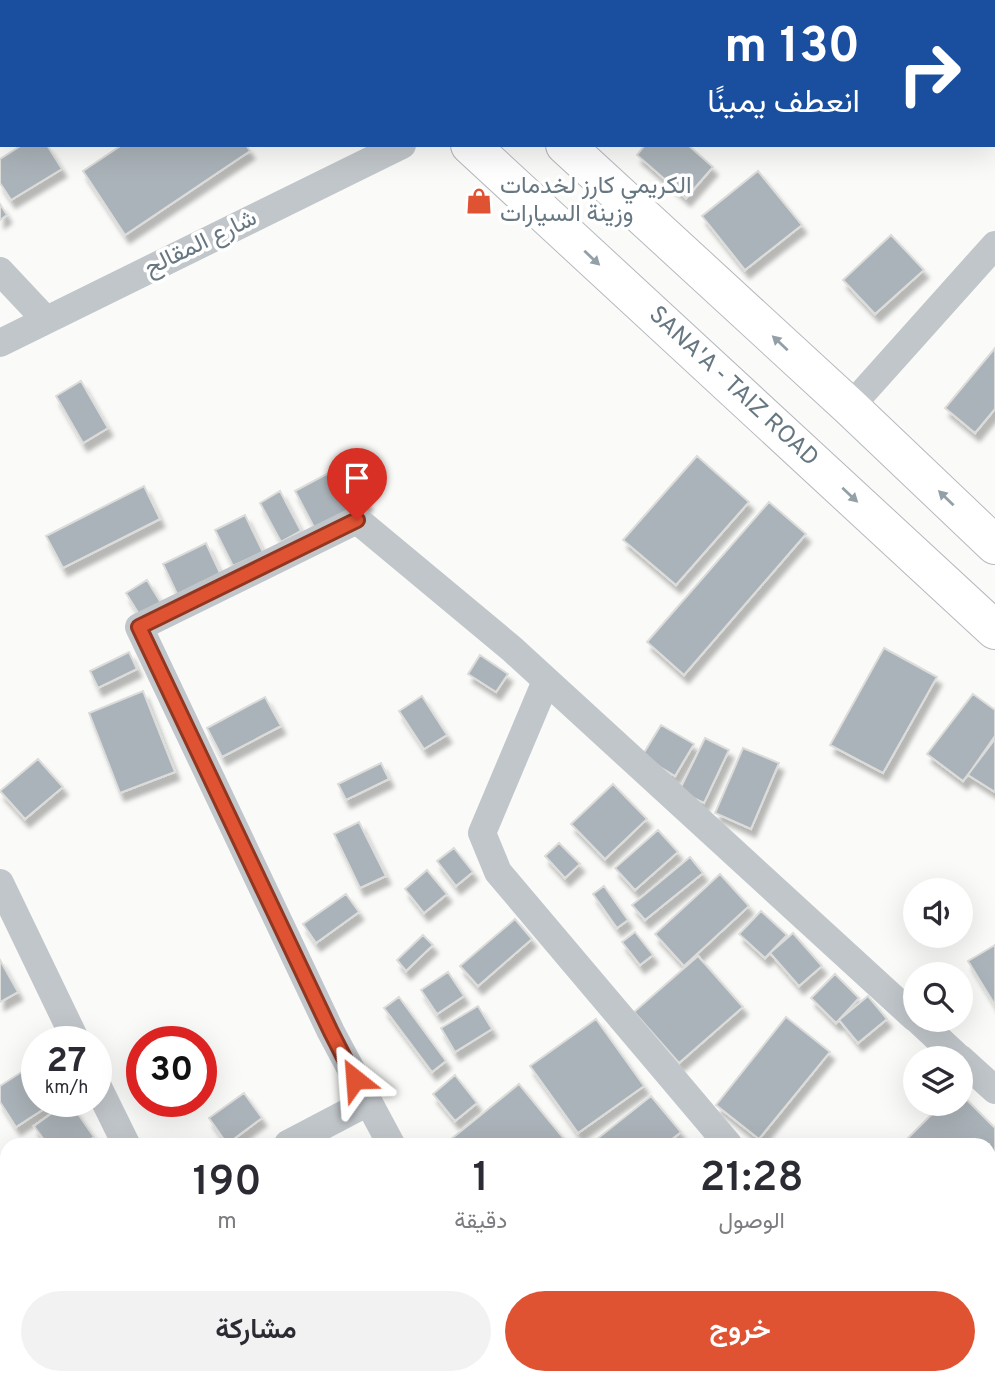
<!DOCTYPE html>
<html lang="ar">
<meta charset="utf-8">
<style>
:root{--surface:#fff;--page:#f2f2f3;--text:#2b2b33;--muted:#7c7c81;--accent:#df5332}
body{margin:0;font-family:Overpass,Vazirmatn,sans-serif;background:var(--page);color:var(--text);direction:rtl;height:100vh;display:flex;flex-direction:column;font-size:26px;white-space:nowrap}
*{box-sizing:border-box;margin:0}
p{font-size:23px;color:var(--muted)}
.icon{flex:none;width:38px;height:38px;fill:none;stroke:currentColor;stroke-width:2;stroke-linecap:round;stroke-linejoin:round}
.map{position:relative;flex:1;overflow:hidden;direction:ltr}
.details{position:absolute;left:0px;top:1138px;width:996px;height:247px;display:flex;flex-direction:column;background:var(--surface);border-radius:21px 21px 0 0;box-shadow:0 7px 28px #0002;direction:rtl}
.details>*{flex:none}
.guide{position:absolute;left:0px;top:0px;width:996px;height:147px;box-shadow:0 7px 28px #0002;direction:rtl;background:#1a4fa0;color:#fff;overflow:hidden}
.fabs{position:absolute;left:903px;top:878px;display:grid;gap:14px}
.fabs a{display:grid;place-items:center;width:70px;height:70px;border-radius:50%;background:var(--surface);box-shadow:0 7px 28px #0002;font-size:35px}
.speed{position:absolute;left:21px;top:1026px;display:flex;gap:14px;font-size:35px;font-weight:700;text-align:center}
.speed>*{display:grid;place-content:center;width:91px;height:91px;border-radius:50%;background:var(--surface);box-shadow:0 7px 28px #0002;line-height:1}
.speed small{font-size:18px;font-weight:400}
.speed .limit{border:10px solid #d22;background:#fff;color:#111}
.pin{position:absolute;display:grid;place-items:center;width:60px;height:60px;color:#fff;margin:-72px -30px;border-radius:50% 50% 50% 0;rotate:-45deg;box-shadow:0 0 7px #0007}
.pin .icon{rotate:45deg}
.me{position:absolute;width:77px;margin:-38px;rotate:332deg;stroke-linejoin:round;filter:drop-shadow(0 0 5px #0008)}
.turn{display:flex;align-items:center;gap:24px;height:147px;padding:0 21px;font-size:32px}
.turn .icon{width:91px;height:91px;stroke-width:2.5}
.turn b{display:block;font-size:49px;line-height:60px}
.eta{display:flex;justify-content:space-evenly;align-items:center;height:119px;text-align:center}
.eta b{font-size:42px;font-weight:600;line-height:49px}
.cta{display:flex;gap:14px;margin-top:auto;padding:14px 21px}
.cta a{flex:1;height:80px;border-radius:42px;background:var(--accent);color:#fff;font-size:28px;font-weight:600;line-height:80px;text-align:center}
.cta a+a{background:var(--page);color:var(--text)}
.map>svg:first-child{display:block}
</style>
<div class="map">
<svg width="995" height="1384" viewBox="0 0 995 1384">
<defs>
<filter id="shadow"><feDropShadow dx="4.5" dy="8" stdDeviation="2" flood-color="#0004"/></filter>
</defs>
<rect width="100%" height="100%" fill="#fafaf8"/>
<path fill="#aab3b9" stroke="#dcdcda" stroke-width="2" filter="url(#shadow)" d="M513,0h45l1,2h-49z
M570,0h65v2h-60z
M647,0h47l-2,2h-47z
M22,145h25l15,24 -51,31 -11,-17v-24z
M122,145h124l4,6 -125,84 -42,-64z
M645,145h43l25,22 -27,31 -49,-43z
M758,171l44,54 -57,45 -43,-54z
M0,204l7,11 -7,5z
M891,235l33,35 -49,44 -32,-34z
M995,348v61l-20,24 -30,-25z
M81,381l27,47 -25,15 -27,-47z
M697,456l52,46 -73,83 -53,-45z
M347,463l21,40 -52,28 -21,-40z
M144,486l16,33 -97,49 -17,-32z
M280,491l21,40 -20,11 -21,-39z
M769,502l37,32 -122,141 -37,-33z
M245,515l18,37 -30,14 -18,-36z
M206,543l15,32 -43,21 -15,-32z
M147,580l19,31 -21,13 -19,-31z
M884,648l53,29 -54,96 -53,-28z
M129,652l8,17 -39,19 -8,-17z
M480,655l28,19 -12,18 -28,-18z
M143,691l32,81 -55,21 -31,-80z
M973,694l22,16v29l-32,42 -36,-27z
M422,696l25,39 -23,14 -25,-38z
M265,697l16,29 -59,31 -15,-29z
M661,725l33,19 -19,32 -33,-20z
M995,736v56l-27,-17z
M705,738l24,12 -25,53 -25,-12z
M743,748l36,15 -28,66 -36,-16z
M38,759l25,28 -38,32 -25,-28z
M381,763l8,16 -43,21 -8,-16z
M613,784l34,35 -42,40 -34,-35z
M359,822l27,54 -26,12 -26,-54z
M658,830l20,22 -43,38 -20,-22z
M559,843l21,21 -15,14 -20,-22z
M454,848l19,24 -17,14 -19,-25z
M690,857l13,16 -58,47 -13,-15z
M427,870l20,24 -23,19 -19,-24z
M720,874l29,32 -65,60 -29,-32z
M604,886l24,34 -11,8 -24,-34z
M346,894l13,18 -43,31 -13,-19z
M761,911l26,24 -22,23 -26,-24z
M515,919l17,20 -54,47 -18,-20z
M635,932l18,23 -13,10 -18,-23z
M793,933l29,33 -23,20 -29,-33z
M423,935l10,10 -27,26 -9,-11z
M995,945v60l-27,-44z
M698,956l45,51 -64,56 -45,-51z
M0,960l18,32 -18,10z
M448,972l16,24 -27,18 -16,-24z
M835,974l24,24 -23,25 -25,-25z
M868,996l19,23 -29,24 -19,-23z
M399,997l47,64 -14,11 -48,-64z
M478,1006l14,23 -37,23 -14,-24z
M786,1017l44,35 -71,87 -43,-34z
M596,1019l48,67 -66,47 -48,-67z
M37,1062v39h19l-40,26 -16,-25v-16z
M455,1075l22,28 -22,18 -22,-27z
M519,1084l46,56 -5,4h-115z
M244,1093l18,25 -35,26 -18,-26z
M961,1094l34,34v82l-6,7v-73h-87l40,-40h19z
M651,1096l30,36 -15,12h-73l-1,-1z
M69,1101l25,36 -11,7h-36l-13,-18z
M126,1377h76l3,7h-92z
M286,1377h66l2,7h-65z
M405,1377h58l5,7h-58z
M779,1377h26l-10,7h-11z"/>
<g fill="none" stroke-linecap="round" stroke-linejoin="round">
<g stroke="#b5b9bd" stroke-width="40">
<path id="trunk" d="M322,0l2,2
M408,0l2,2
M470,145l525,485
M565,145l285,262 145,138"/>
</g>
<path stroke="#c1c6ca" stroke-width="28" d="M795,0l2,2
M836,2l2,-2
M0,271l46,49
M0,343l402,-198
M850,407l145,-162
M546,681l-64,152 16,39 230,272
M0,883l76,158
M918,1020l42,39
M961,1059l34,31
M96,1083l30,61
M288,1144l80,-42
M391,1144l-60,-112 -192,-405 218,-107 155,129 403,369
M250,1377l3,7
M518,1377l3,7
M898,1377l4,7"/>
<use href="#trunk" stroke="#fff" stroke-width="38"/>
</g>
<defs><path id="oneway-solid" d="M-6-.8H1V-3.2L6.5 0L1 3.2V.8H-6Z" transform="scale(1.75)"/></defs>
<g fill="#94a0a8">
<use href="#oneway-solid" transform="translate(592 258) rotate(43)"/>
<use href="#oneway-solid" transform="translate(780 343) rotate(-137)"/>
<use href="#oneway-solid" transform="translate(850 495) rotate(43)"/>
<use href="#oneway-solid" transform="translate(946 498) rotate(-136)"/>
</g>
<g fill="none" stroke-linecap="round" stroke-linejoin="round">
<g stroke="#913620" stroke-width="18">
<path id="route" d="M355,1079l-24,-47 -192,-405 218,-107"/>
</g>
<use href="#route" stroke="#df5332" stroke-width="12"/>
</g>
<defs>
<g id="shop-bare" transform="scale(2.1)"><path d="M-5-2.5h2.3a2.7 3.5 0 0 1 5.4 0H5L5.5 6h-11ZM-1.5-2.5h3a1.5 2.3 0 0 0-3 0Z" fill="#df5332" stroke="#fff" stroke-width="2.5" paint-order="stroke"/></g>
</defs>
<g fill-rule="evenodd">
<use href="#shop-bare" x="479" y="201"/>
</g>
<g text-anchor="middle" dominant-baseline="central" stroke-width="7" stroke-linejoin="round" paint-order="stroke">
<g font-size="24" fill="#667782" stroke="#fff" text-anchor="start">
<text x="500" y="187">الكريمي كارز لخدمات<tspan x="500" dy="28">وزينة السيارات</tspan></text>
</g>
<g font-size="24" fill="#667782" stroke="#fff">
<text transform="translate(201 244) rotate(-26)">شارع المقالح</text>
<text transform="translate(733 387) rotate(43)">SANA'A - TAIZ ROAD</text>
</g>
</g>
</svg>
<div class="fabs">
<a><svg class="icon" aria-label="sound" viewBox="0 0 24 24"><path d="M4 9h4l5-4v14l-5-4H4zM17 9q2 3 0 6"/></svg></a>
<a><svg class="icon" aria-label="search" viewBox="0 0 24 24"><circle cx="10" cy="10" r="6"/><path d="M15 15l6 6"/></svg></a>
<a><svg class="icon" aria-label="layers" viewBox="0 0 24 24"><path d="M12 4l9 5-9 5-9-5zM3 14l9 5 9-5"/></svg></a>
</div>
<div class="speed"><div>27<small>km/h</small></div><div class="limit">30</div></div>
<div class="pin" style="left:357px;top:520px;background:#d93025"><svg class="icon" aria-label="arrive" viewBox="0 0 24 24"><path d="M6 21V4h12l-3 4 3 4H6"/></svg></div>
<svg class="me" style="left:355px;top:1079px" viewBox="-20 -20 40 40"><path d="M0-17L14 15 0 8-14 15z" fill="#df5332" stroke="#fff" stroke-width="4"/></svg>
<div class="guide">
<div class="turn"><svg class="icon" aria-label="right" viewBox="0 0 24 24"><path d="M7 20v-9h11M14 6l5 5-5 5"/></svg><div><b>130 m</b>انعطف يمينًا</div></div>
</div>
<section class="details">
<div class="eta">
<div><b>21:28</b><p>الوصول</p></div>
<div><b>1</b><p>دقيقة</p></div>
<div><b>190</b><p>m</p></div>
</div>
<div class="cta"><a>خروج</a><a>مشاركة</a></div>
</section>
</div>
